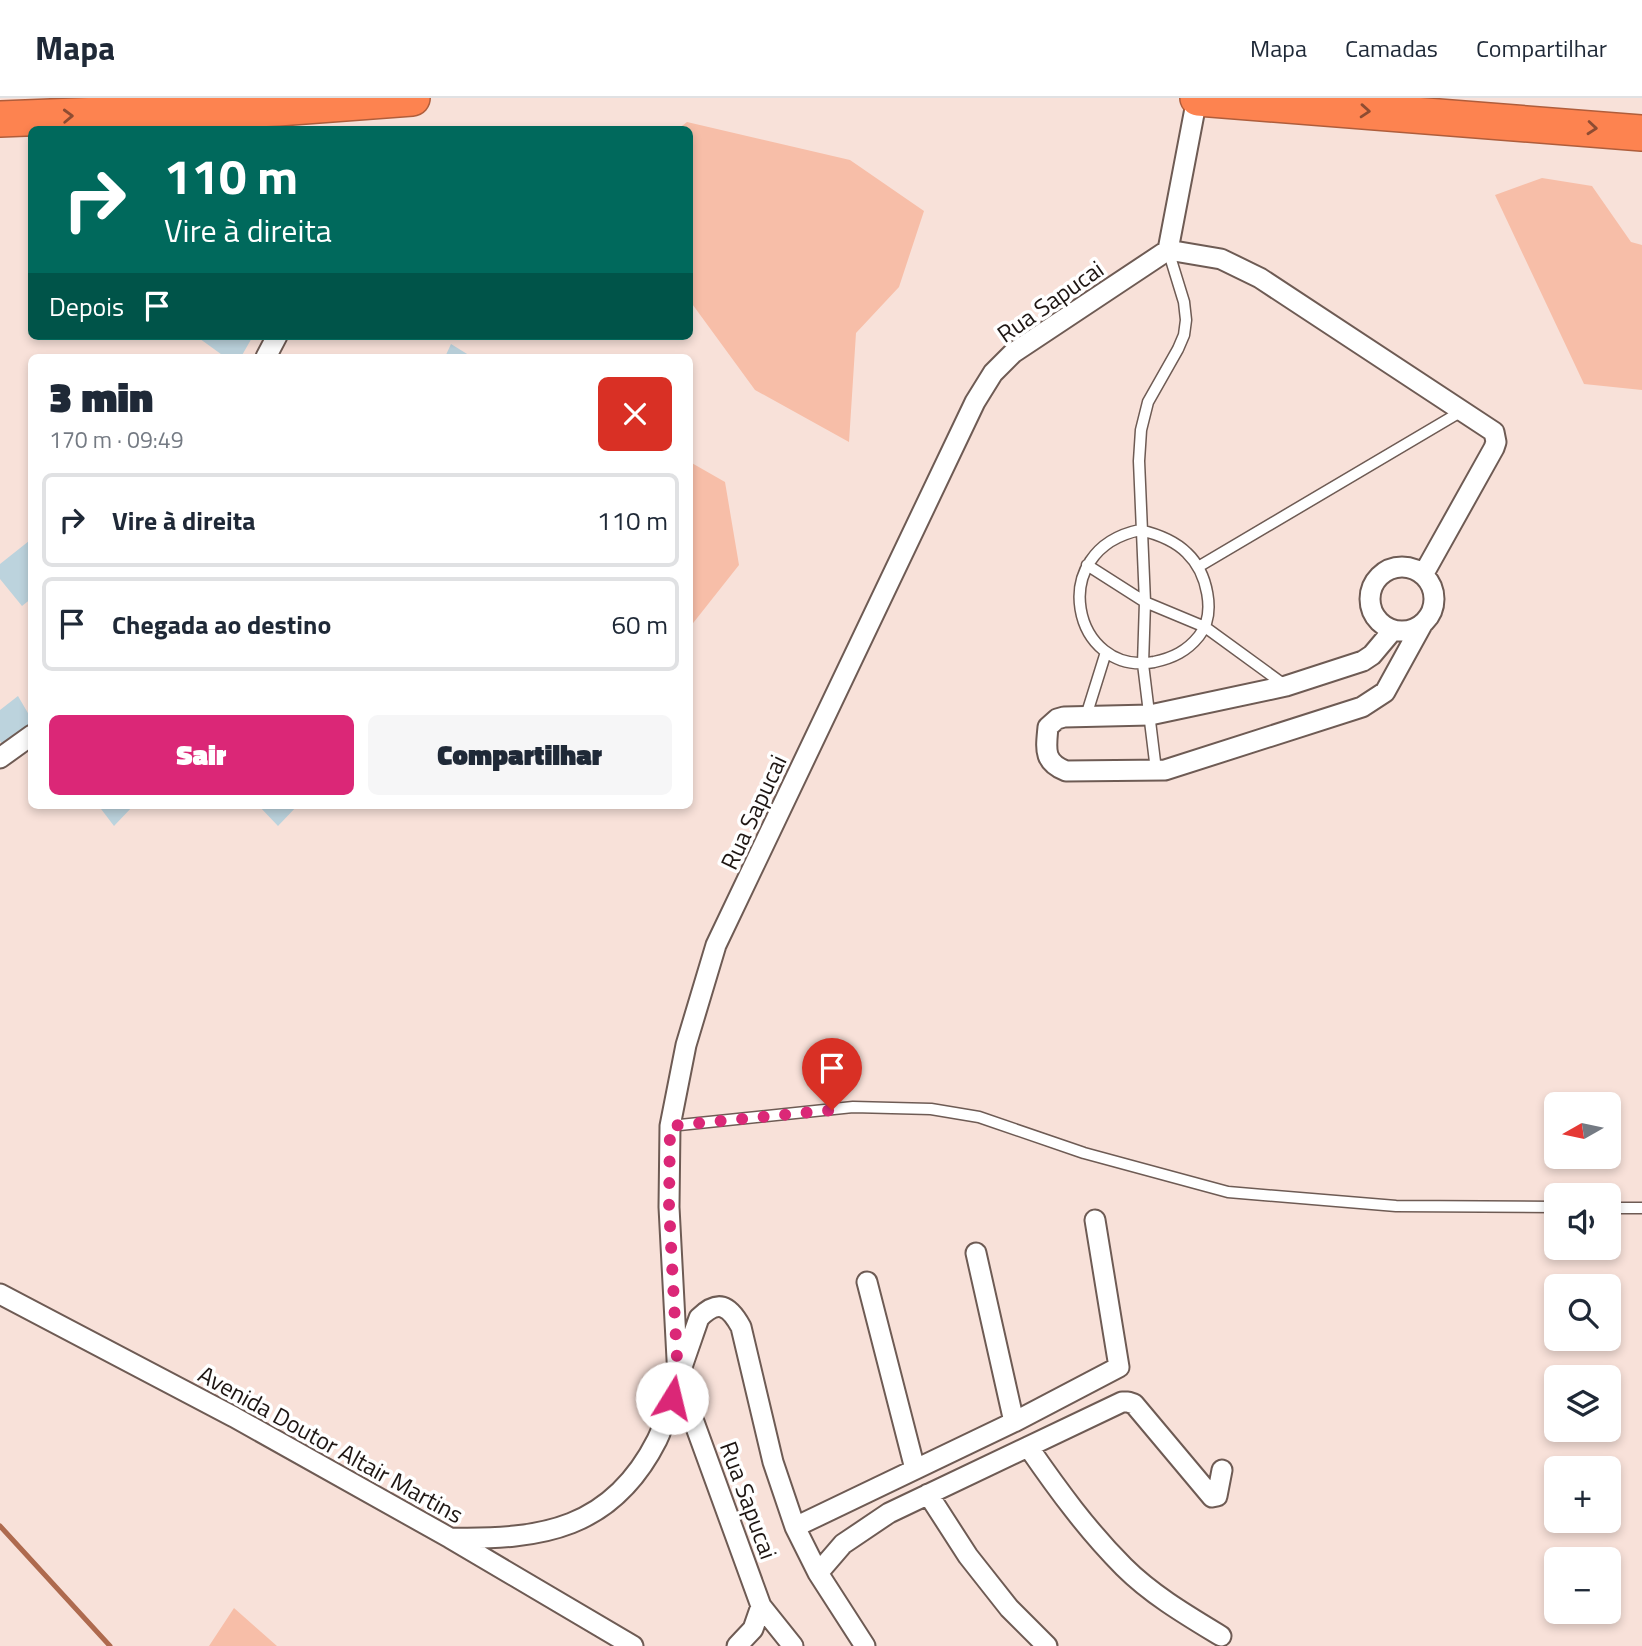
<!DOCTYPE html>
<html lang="pt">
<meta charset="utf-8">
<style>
:root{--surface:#fff;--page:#f6f6f7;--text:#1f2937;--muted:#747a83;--line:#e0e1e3;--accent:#db2777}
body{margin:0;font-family:"Titillium Web",sans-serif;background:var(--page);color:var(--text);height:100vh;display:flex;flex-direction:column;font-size:26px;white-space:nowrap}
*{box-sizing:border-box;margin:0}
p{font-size:23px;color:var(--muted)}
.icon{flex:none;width:38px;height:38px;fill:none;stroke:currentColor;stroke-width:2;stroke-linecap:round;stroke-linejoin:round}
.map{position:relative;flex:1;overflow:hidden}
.details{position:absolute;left:28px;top:256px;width:665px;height:455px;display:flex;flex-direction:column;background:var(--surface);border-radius:10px;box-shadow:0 4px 10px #0003}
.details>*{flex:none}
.banner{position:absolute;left:28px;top:28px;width:665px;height:214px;border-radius:10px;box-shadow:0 4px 10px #0003;background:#00695c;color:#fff;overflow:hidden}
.needle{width:46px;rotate:261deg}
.fabs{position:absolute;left:1544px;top:994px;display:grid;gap:14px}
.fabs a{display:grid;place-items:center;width:77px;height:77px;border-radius:10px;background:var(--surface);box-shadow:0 4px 10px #0003;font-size:35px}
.pin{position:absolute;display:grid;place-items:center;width:60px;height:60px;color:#fff;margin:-72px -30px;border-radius:50% 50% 50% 0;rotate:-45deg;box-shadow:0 0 7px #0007}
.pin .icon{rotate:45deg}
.me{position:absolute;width:77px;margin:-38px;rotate:9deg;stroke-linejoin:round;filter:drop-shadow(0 0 5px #0008)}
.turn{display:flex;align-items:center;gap:24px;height:147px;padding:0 21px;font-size:32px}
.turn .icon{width:91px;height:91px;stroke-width:2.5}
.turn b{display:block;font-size:49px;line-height:60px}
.then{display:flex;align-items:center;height:66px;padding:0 21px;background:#0003;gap:14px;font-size:26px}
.round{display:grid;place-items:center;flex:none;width:74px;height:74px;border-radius:10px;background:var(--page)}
.head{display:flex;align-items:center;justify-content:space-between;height:119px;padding:0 21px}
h1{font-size:42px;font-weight:800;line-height:52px}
.primary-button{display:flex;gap:14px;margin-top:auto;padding:14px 21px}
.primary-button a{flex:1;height:80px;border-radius:10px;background:var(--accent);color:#fff;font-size:28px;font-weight:800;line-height:80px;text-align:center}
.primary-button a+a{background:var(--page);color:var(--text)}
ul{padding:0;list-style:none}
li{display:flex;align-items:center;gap:21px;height:94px;margin:0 14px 10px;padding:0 7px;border:4px solid var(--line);border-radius:10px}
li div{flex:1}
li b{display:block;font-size:26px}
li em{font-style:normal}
header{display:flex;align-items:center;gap:42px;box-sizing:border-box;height:98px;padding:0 35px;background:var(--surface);border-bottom:2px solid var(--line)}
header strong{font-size:33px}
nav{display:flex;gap:38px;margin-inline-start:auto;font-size:24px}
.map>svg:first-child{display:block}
</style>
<header>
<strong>Mapa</strong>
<nav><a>Mapa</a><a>Camadas</a><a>Compartilhar</a></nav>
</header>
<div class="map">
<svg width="1642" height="1548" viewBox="0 0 1642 1548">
<rect width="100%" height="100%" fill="#f8e1d9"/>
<path fill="#f7bea8" d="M687,24l163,38 74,51 -25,76 -43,46 -7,109 -94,-52 -65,-89v-171l-12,-1z
M1542,80l50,8 39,56 11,3v145l-58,-6 -89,-189z
M690,364l35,20 14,83 -49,62z
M234,1510l43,38h-68z"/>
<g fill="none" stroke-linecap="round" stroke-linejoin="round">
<path stroke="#ae6a4e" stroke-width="5" d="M0,1428l110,120"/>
</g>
<path fill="#bcd3dd" d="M196,238h57l-12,21h-16z
M451,246l21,13h-27z
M29,443l3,4v53l-10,8 -22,-27v-15z
M18,598l14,24v8l-28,19 -4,-6v-31z
M98,707h36l-20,21z
M258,707h40l-20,21z"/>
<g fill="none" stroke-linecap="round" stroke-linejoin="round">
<g stroke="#6e5b54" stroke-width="13">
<path id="lane" d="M1140,432c17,4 34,10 47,23 20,19 30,61 12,83 -12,15 -26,22 -45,26 -81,15 -110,-112 -14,-132z
M1087,467l58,37 60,25 81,59
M1198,469l264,-156
M1086,618l20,-64
M1156,672l-13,-106 2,-62 -6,-141 2,-31 7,-28 30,-53 6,-14 2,-15 -2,-18 -16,-52
M670,1028l183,-19 78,2 48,8 105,36 144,39 168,14 160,1
M1608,1110h34"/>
</g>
<g stroke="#6e5b54" stroke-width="23">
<path id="street" d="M1168,152l53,9 39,19 234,154 2,10 -2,6 -71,127
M266,259l11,-21
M1370 501a32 32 0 1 1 64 0a32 32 0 1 1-64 0Z
M1393,532l-21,25 -9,6 -77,25 -136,29 -86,2 -7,2 -9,8c-2,22 -5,35 18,44l99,-1 197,-63 23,-15 38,-69
M0,660l32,-23
M976,1155l38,169
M867,1184l48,187
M0,1196l234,123 216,121 183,108
M1029,1350c29,42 59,83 95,119 28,28 64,49 97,69
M928,1396l40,62 41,52 38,38
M795,1429l219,-105 105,-55 -24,-147
M450,1440c92,2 162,-9 207,-98 7,-14 11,-31 16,-46 8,-25 17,-50 26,-76 19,-19 30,-13 42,9l32,135 22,65 23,46 47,73
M818,1475l25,-29 46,-31 233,-111h6l6,2 78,93 5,-1 5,-26
M737,1548l16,-17 8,-23
M793,1548l-32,-40 -83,-228 -9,-171 1,-81 16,-81 30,-100 259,-543 18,-29 20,-20 155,-103 29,-152"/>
</g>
<g stroke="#af5d3b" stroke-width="38">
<path id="highway" d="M1198,0l444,35
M0,21l278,-11 134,-10"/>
</g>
<use href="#lane" stroke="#fff" stroke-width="10"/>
<use href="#street" stroke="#fff" stroke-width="19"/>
<use href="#highway" stroke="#fd8350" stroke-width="35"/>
</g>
<defs><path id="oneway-chevron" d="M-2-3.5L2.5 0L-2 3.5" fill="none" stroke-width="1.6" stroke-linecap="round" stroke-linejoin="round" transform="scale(1.75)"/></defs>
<g stroke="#8e4c32">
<use href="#oneway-chevron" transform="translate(1365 13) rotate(4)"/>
<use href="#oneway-chevron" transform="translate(68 18) rotate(-2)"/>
<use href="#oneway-chevron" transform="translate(1592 30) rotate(5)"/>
</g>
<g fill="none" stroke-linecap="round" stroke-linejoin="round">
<path stroke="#db2777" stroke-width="12" stroke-dasharray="0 21.6" d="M672,1300l6,-20 -9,-171 1,-81 162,-16"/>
</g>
<g text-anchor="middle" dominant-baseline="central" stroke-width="7" stroke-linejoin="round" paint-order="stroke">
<g font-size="24" fill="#1e1613" stroke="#fff">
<text transform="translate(1050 203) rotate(-35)">Rua Sapucai</text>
<text transform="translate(753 714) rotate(-65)">Rua Sapucai</text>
<text transform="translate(331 1346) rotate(29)">Avenida Doutor Altair Martins</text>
<text transform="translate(749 1402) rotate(70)">Rua Sapucai</text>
</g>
</g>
</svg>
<div class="fabs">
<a><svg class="needle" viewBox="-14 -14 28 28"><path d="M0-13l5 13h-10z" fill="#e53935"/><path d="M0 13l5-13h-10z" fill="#747a83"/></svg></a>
<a><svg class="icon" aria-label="sound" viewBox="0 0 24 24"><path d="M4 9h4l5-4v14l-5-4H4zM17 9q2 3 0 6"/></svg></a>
<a><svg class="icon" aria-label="search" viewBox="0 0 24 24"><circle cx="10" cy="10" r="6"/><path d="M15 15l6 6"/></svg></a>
<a><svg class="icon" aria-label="layers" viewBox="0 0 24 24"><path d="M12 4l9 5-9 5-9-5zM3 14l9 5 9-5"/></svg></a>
<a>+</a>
<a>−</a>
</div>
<div class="pin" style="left:832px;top:1012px;background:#d93025"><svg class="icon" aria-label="arrive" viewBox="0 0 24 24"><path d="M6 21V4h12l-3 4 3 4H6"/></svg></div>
<svg class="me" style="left:672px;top:1300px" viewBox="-20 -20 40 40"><circle r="19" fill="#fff"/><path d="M0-13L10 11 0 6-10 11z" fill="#db2777"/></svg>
<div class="banner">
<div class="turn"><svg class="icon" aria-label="right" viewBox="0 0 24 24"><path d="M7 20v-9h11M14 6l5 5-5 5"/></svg><div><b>110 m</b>Vire à direita</div></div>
<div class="then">Depois<svg class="icon" aria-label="arrive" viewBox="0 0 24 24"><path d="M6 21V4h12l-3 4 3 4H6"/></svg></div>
</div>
<section class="details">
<div class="head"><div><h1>3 min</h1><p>170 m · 09:49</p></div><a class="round" style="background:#d93025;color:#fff"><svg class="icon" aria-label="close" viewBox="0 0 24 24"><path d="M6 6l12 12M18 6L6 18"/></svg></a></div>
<ul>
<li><svg class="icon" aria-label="right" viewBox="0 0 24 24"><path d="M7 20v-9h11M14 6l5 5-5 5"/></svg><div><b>Vire à direita</b></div><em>110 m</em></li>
<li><svg class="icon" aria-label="arrive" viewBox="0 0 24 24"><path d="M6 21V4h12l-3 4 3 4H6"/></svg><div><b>Chegada ao destino</b></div><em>60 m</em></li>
</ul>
<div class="primary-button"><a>Sair</a><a>Compartilhar</a></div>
</section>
</div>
